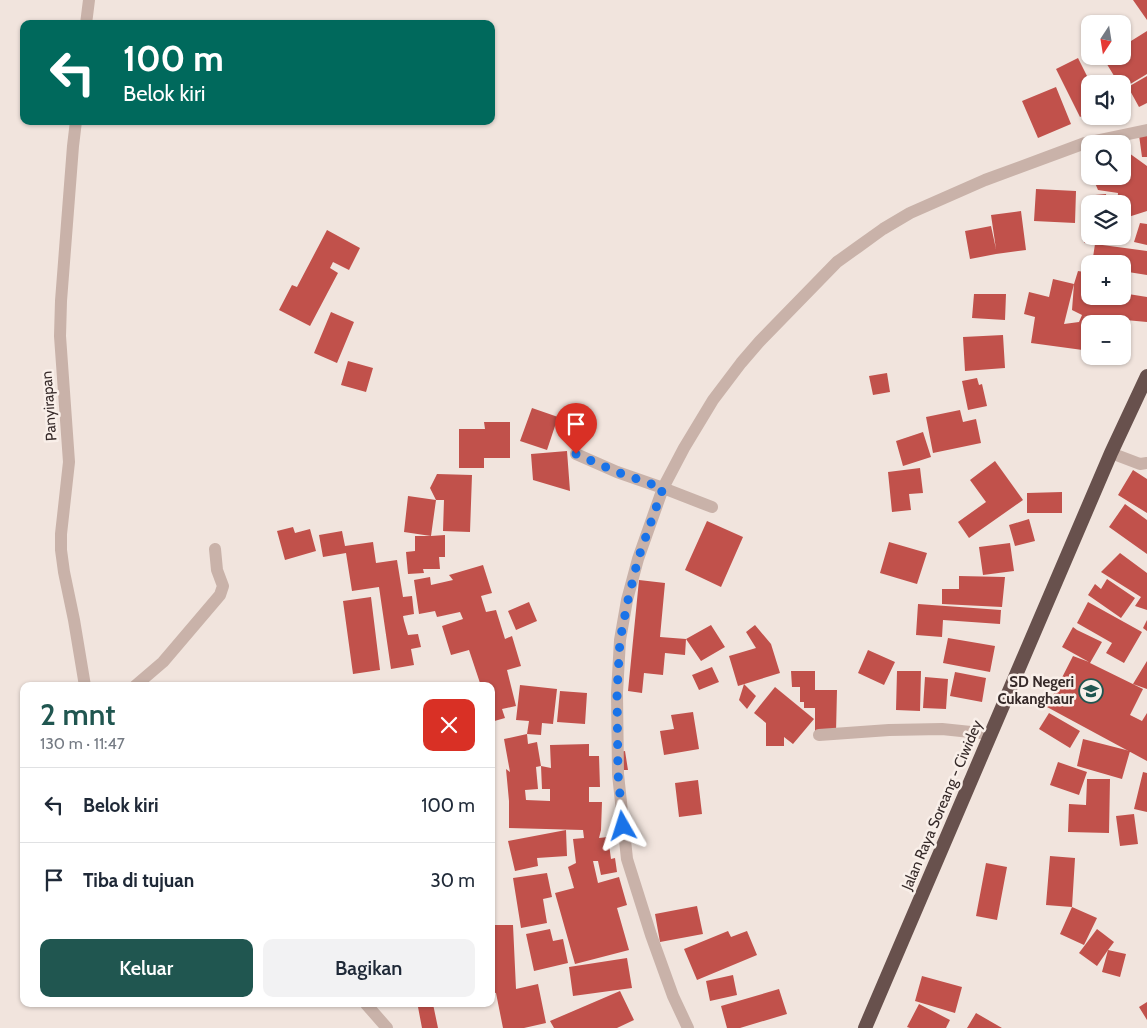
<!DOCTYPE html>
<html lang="id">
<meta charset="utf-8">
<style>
:root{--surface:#fff;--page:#f2f2f3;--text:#1f2937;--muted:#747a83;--line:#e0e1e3;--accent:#205650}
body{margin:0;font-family:Cabin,sans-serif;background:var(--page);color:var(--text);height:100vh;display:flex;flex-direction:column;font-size:19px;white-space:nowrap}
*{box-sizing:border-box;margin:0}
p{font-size:16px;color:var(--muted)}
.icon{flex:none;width:28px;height:28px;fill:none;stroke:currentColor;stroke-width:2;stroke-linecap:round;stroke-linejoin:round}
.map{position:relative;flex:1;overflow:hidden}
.panel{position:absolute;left:20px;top:682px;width:475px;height:325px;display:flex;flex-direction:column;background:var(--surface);border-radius:10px;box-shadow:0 1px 4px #0004}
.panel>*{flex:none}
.top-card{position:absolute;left:20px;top:20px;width:475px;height:105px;border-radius:10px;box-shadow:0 1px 4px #0004;background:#00695c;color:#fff;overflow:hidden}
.needle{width:32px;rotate:192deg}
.controls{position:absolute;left:1081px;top:15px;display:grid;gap:10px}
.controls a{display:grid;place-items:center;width:50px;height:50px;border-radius:10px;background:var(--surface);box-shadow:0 1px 4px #0004;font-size:25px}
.pin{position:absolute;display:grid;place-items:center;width:42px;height:42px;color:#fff;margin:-51px -21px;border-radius:50% 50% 50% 0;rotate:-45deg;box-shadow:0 0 5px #0007}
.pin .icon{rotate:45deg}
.me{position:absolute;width:55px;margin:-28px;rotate:354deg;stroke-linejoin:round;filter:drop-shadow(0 0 4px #0008)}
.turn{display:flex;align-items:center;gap:18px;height:105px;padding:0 20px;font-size:22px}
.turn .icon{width:65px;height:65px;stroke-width:2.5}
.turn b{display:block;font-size:35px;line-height:42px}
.round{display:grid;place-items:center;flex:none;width:52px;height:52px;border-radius:10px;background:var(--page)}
.head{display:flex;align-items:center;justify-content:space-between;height:85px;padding:0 20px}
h1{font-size:30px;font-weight:600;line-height:38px;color:var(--accent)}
.button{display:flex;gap:10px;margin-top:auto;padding:10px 20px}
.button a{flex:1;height:58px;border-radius:10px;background:var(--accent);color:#fff;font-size:20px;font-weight:600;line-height:58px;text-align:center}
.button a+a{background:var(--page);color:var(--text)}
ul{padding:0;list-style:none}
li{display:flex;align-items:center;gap:15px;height:75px;padding:0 20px;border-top:1px solid var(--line)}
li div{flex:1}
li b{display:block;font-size:19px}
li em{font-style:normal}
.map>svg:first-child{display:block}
</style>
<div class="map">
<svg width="1147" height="1028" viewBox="0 0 1147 1028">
<rect width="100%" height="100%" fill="#f1e4dd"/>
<path fill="#c1514b" d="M1133,0h14v20z
M1122,27l9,14 16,-10v43l-25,15v-5h-3l-14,-23 8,-5h9z
M1078,58l13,26h-1v28l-10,5 -24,-48z
M1147,76v27l-8,4 -11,-20z
M1056,87l15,37 -33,14 -16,-37z
M1147,134v23h-5l-3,-22z
M1122,148l25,18v45l-25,8v-15h-5l1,-11 -20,-3 -6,-14h30z
M1090,159v13l-5,-10z
M1036,189l40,2 -1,32 -41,-2z
M1106,194l1,10h-14l2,-9z
M1021,211l5,39 -30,4 -26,5 -5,-28 26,-5 5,23 -5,-34z
M1140,223l7,1v21l-13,-3z
M1122,228h5v13l-43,2v-14h6v7h32z
M327,230l33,18 -11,22 -16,-8 -3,6 8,5 -28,53 -31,-16 13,-25 5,2z
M1095,244l52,7v24l-25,-4v-7h-30z
M1078,271l12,2v23h32v-3l25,4v25l-64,-6 34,7 -27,1v27l-59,-8 4,-26 -11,-3 5,-22 20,5 4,-18 21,5 -10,40 15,-2 3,-7 -10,-5 2,-26z
M974,294h32l-1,26 -33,-2z
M331,312l23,10 -17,41 -23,-10z
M1003,335l2,33 -40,3 -2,-34z
M348,361l25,7 -7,24 -25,-7z
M887,373l3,19 -17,3 -4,-19z
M977,378l2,7 3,-1 5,22 -19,4 -6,-29z
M532,408l26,9 -11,33 -27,-9z
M960,410l3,12 13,-3 5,24 -48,10 -7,-36z
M484,422h26v36h-26v10h-25v-39h26z
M923,432l8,25 -28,9 -7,-25z
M567,451l3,40 -37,-11 -2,-26z
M995,461l28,39 -54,38 -11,-16 28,-20 -16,-22z
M920,468l3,25 -14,1 2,16 -19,2 -4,-40z
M1133,470l14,9v34l-29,-18z
M437,474l35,1 -2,57 -27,-1 1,-31h-8l-6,-12z
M1062,492v21h-35v-20z
M408,496l28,4 -5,36 14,-1v22h-6l1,12h-17l1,4 -16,1 -2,-22 9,-1v-15h16l-27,-4z
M1125,504l22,16v34l-38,-27z
M1029,519l6,22 -20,5 -6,-21z
M707,521l36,16 -22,50 -36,-17z
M293,527l2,6 15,-4 6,22 -31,9 -8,-29z
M342,531l3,15 28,-4 3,21 21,-3 6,37 9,-1 2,18 -11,2 1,5 4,14 10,-1 3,13 -10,2 3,16 -23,4 -12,-82 -27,4 -6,-38 -23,4 -4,-22z
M889,542l38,11 -10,31 -37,-11z
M1010,543l4,28 -31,4 -4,-28z
M1120,553l27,20v37l-12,-4 6,-9 -40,-25z
M483,565l9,28 -11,3 5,16 10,-2 9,29 7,-3 9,30 -14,4 9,36 -14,3 3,9 -14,4v-36h-10l-12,-36 -18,5 -9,-29 21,-7 -3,-7 -23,5 -2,-6 -16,3 -5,-34 16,-3 1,8 22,-5 -4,-5z
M959,576l46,1 -3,30 -60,-3v-15h17z
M1107,579l28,19 -14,20 -33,-23 7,-11 6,5z
M639,580l26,3 -5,54 26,2 -1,16 -20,-2 -2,22 -19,-2 -2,20 -14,-2z
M371,597l9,73 -27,4 -10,-73z
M529,602l8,19 -21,9 -8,-19z
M1088,602l54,30 -18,31 -18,-10 6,-10 -35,-20z
M918,604l83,6 -1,14 -57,-4 -1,17 -26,-2z
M1147,620v11l-4,-3z
M711,625l14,22 -24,14 -15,-22z
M755,625l16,19 9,29 -42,13 -9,-30 27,-8 -10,-16z
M1073,627l4,3 25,12 -12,21 53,26 -13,26 12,6 5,-8v48l-100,-54 26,-51 16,6 -27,-15z
M948,638l47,8 -5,26 -47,-9z
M868,650l27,12 -11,23 -26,-12z
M1147,661v28l-14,-5z
M712,667l7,15 -20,8 -7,-15z
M791,671h24v19h22l-1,42 -21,-1v-23h-11v-6h-4v-15h-8z
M897,671h24l-1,40 -24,-1z
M955,672l31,6 -4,24 -32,-6z
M925,677l23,2 -2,30 -23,-1z
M744,684l12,12 -9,13 -8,-9z
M520,685l37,4 -4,35 -11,-1 -1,12 -14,-1 2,-13 -13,-1z
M775,687l39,32 -21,25 -9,-7v9h-18v-23l-12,-10z
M560,691l27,2 -2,31 -28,-2z
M693,712l6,37 -35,6 -4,-24 14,-2 -3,-14z
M1049,713l31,18 -10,17 -31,-19z
M527,734l1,10 9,-2 4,24 -5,1 2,22 -13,1 1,10 24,1v-12h-8l-1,-23 10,2 -1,-23 39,-1v12h10l1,31h-11v15h13l-1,28 -2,8 9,-1 3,22 4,-1 2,14 -16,3 -3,-14h-5l5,22 21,-6 8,28 -10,3 12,42 -54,14 -20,-71 19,-5 -6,-21 8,-4 -3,-24 11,-1 -1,-8 -74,-2v-27l-3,-32 4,3 -6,-33z
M1083,739l47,12 -8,28 -45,-13z
M625,751l3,19h-7l-2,-18z
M1058,762l29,10 -8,23 -29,-10z
M1143,772l4,1v39l-13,-3z
M1087,779h23l-1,54 -41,-1 1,-28 17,1z
M698,780l4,34 -23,3 -4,-34z
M1134,814l4,30 -18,2 -4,-30z
M566,830l1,26 -30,2 1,8 -23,5 -7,-30z
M1050,856l25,2 -3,49 -26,-2z
M986,863l21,4 -10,53 -21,-4z
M547,873l5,24 -9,2 4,24 -26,5 -8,-50z
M697,906l6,28 -43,8 -5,-28z
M1072,907l25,11 -13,27 -24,-11z
M491,925h22l3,64 22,-5 8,39 -22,5h-21l-7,-35 -5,-1z
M550,929l3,12 10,-2 5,24 -34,8 -8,-37z
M1097,929l17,13 -6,8 18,4 -6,23 -18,-5 6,-22 -11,16 -18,-13z
M728,931l3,6 16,-6 10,24 -60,25 -13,-31z
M627,958l5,30 -59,8 -4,-29z
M733,975l4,20 -27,6 -4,-20z
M922,976l40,11 -7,26 -40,-12z
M779,989l8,25 -47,14h-13l-6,-22z
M620,991l14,29 -17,8h-63l-4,-7z
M1147,1002v18l-8,-13z
M433,1004l5,24h-16l-4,-21z
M919,1004l31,16 -4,8h-36l-3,-1z
M976,1013l26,15h-35z"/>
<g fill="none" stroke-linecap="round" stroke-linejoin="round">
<path stroke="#c9b2a9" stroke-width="12" d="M86,24l3,-24
M76,121l-3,25 -12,155 -1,35 9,126 -8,72v16l3,22 10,48 11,66
M1111,453l29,11 7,-1
M576,454l41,18 46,16 -25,71 -11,41 -7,40 -3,53 1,81 9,85 24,76 22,61 15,32
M712,507l-49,-19 21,-40 29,-48 28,-37 19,-22 77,-79 21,-15 25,-18 27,-16 75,-33 100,-37 62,-13
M135,686l28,-24 57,-67 3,-9 -6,-16 -2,-21
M819,735l70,-5 53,-1 48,5
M366,1004l21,24"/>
<path stroke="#68514d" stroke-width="14" d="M865,1028l246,-575 36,-77"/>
</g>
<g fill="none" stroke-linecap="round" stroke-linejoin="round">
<path stroke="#1a73e8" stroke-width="9" stroke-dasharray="0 16.2" d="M576,454l41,18 46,16 -25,71 -10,41 -8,40 -3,53 1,81 5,52"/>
</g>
<defs>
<g id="school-ring" transform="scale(1.25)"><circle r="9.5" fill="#f9efe9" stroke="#205650" stroke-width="1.5"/><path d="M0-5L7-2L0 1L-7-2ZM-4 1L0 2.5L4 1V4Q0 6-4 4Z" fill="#205650"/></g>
</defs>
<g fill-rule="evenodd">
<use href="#school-ring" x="1091" y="691"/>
</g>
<g text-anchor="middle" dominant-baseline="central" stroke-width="5" stroke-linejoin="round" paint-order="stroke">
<g font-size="15" fill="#362a29" stroke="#f9efe9">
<text transform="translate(49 406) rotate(-94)">Panyirapan</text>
<text transform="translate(942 805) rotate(-67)">Jalan Raya Soreang - Ciwidey</text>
</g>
<g font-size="15" font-weight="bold" fill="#362a29" stroke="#f9efe9" text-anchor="end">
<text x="1074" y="682">SD Negeri<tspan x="1074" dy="17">Cukanghaur</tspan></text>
</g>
</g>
</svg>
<div class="controls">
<a><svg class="needle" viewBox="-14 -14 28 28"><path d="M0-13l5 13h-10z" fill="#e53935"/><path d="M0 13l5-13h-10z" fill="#747a83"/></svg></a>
<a><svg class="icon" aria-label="sound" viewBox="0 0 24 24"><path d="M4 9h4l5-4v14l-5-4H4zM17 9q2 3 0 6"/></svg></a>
<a><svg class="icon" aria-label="search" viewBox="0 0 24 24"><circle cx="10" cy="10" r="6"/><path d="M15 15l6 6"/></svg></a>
<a><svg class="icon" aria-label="layers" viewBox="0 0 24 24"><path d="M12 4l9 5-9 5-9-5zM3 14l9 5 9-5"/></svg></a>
<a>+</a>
<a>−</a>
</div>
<div class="pin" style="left:576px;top:454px;background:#d93025"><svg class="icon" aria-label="arrive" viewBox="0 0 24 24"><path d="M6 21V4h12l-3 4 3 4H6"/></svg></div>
<svg class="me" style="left:623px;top:826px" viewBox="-20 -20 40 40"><path d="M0-17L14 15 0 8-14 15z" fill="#1a73e8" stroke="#fff" stroke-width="4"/></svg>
<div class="top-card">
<div class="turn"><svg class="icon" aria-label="left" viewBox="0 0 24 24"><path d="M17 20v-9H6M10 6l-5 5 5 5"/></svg><div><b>100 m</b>Belok kiri</div></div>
</div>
<section class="panel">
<div class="head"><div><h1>2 mnt</h1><p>130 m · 11:47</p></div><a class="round" style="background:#d93025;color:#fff"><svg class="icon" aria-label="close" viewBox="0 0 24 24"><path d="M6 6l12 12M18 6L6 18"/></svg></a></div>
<ul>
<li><svg class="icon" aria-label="left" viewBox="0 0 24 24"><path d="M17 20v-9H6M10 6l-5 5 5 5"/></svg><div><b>Belok kiri</b></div><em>100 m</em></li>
<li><svg class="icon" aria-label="arrive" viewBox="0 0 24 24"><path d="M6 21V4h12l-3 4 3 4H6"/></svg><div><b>Tiba di tujuan</b></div><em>30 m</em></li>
</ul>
<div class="button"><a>Keluar</a><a>Bagikan</a></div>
</section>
</div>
